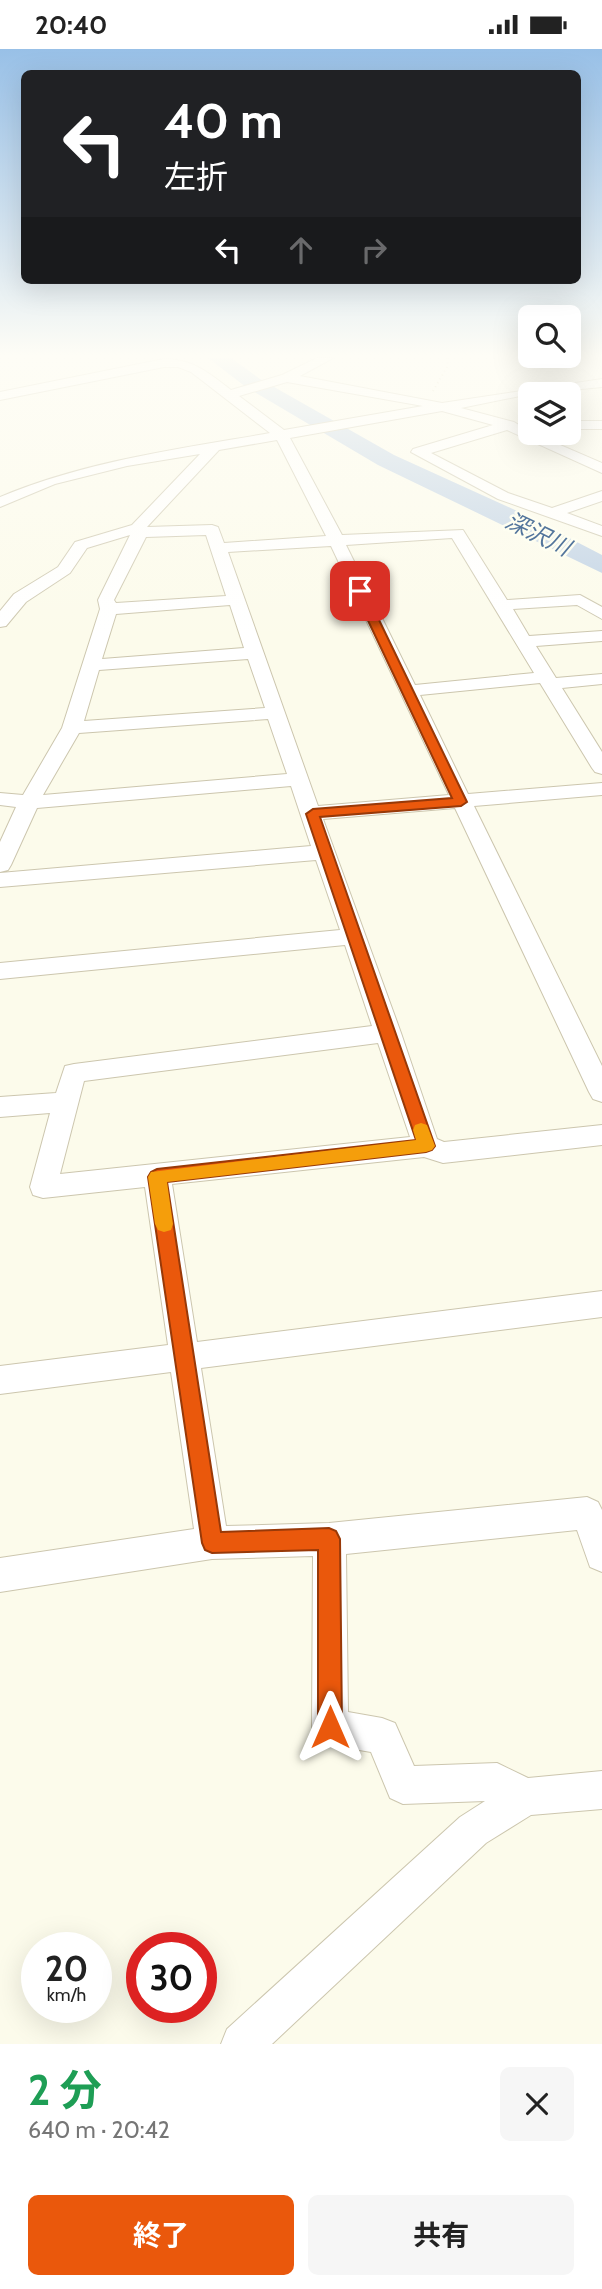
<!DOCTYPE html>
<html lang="ja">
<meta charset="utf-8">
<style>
:root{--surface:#fff;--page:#f6f6f6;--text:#222;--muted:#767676;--accent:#ea580c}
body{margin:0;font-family:Cabin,"Noto Sans JP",sans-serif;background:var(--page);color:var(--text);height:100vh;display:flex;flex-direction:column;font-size:26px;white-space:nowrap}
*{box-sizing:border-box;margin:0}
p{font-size:23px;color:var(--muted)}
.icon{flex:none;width:38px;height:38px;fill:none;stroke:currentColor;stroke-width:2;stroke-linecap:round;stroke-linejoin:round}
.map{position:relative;height:1995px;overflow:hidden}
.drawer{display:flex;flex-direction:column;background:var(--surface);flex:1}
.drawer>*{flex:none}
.guide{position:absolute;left:21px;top:21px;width:560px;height:214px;border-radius:10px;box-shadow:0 7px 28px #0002;background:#202124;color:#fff;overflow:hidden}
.tools{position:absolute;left:518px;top:256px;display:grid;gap:14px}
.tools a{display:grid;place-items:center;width:63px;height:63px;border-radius:10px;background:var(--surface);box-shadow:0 7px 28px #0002;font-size:35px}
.speed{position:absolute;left:21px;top:1883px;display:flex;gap:14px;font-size:35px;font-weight:700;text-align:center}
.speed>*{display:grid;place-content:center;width:91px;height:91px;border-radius:50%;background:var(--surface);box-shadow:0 7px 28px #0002;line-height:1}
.speed small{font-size:18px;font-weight:400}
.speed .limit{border:10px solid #d22;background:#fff;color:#111}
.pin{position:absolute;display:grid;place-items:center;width:60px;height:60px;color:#fff;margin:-30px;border-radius:14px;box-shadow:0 4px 10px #0006}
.me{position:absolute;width:77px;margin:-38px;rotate:0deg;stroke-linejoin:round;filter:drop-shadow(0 0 5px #0008)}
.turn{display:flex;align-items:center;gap:24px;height:147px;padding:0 28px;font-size:32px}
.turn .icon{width:91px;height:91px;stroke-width:2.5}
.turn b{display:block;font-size:49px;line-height:60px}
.lanes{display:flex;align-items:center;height:66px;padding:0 28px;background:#0003;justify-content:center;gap:35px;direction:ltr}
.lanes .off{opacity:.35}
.round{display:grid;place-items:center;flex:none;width:74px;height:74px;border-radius:10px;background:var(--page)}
.overview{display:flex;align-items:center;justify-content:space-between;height:119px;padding:0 28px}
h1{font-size:42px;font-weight:700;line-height:52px;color:#1e9e55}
.cta{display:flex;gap:14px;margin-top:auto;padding:14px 28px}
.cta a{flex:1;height:80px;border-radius:10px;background:var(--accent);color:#fff;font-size:28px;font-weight:700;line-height:80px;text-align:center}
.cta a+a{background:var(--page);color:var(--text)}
.status{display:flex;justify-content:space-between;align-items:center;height:49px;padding:0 35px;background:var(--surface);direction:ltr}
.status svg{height:19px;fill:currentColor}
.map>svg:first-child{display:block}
</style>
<div class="status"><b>20:40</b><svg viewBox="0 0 49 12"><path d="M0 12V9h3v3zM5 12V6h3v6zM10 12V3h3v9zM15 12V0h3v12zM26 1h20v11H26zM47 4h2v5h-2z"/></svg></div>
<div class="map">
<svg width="602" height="1995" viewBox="0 0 602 1995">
<rect width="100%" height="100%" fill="#fcfbeb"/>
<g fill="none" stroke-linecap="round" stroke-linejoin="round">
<path fill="#c0d2e5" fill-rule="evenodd" d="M208,309h23l29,21 134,76 121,55 87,45v18l-224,-108 -132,-78z"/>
<g stroke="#ccc6ae" stroke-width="2">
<path id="minor" d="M317,309h16l-33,18 142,27 160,-24v8l-72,7 -69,14 53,14 16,10 72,31v10l-95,-43 -76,23 77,40 44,15 50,-17v10l-35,12 35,13v10l-104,-37 -87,-47 2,-3 80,-24 -51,-14 -152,27 52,97 121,-5 44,70 73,-5 22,12v12l-25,-14 -64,4 16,27 73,-5v10l-66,5 20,32 46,-4v10l-40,4 40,64v22l-7,-2 -3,-4 -52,-85 -120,12 48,99 134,-11v12l-128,11 128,260v36l-9,-3 -4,-7 -134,-284 -132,11 78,214 36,106 7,3 158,-17v20l-159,18 -19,-6 -252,27 25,158 405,-51v26l-401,51 25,158 103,-3 258,-26 11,5 4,8v62l-12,-5 -13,-37 -231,24 2,158 34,6 13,5 19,43 83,-3 31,15 74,-7v38l-71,6 -45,28 -214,201h-51l6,-15 233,-212 25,-16 -82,3 -13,-6 -19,-46 -41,-7 -13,-5 -5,-13 1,-171 -101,3 -212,33v-34l194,-29 -23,-157 -171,22v-28l168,-21 -23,-158 -102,11 -10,-3 -3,-8 20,-74 -50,4v-20l56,-4 9,-27 9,-2 298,-38 -27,-81 -345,34v-16l340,-33 -24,-70 -316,27v-14l311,-27 -20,-60 -254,22 -26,57 -3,5 -8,2v-30l16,-35 -16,-2v-12l23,2 39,-67 38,-119 -2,-9 32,-65 -43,13 -17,25 -44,29 -20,24 -6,1v-16l14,-17 44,-27 17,-25 57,-17 68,-71 -73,12 -72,18 -55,23v-10c86,-36 178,-48 270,-64l-79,-61 -13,-5h-14l-164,33v-8l164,-33c29,0 45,14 67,31l51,-15zM287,333l136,24 -139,24 -45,-34zM277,391l49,96 -102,7 -6,-16 -6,-2 -65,2 72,-77zM206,486l20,61 -110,7 -2,-3 32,-63zM452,489l82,135 -119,12 -69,-140zM331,497l118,249 -131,11 -90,-254zM230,556l14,43 -142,11 14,-45zM248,610l17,49 -181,13 15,-51zM268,670l19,55 -244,21 36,-62zM378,994l32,94 -350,37 24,-93z
M569,372h33v8h-33z"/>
</g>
<path stroke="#d5caa6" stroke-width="2" stroke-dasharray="1 3.5" stroke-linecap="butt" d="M433,342l14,-24 1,-9"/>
<use href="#minor" fill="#fff" fill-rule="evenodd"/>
</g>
<linearGradient id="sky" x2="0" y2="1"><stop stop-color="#98c0e7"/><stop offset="0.52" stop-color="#fefdf6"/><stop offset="1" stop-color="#fefdf6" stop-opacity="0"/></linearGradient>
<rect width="602" height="589" fill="url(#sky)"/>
<path fill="#ea580c" stroke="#983908" stroke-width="2" d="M360,538l5,4 102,211 -6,4 -141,11 115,329 -3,4 -6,2 -259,30 54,350 108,-4 7,3 4,8 2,188 -4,9 -8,3 -8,-3 -4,-9v-177l-106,3 -7,-3 -3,-7 -54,-366 3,-5 6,-3 259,-29 -110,-326 7,-5 139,-11 -98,-207z"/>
<path fill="#f59e0b" d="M421,1074l6,2 8,21 -3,4 -6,2 -259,30 6,42 -2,6 -7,2 -6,-2 -3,-6 -7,-47 3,-5 265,-32 -3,-10 2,-5z"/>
<g text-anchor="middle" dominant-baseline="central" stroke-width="5" stroke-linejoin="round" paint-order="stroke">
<g font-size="23" font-style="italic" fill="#53759c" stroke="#fefef1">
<text transform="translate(538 485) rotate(26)">深沢川</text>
</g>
</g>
</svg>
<div class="tools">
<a><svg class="icon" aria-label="search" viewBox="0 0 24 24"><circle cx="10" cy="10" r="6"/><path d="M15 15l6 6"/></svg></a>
<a><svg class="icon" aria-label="layers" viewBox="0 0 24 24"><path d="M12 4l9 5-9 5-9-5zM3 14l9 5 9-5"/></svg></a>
</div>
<div class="speed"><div>20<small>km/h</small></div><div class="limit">30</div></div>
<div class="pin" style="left:360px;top:542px;background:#d93025"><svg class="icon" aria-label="arrive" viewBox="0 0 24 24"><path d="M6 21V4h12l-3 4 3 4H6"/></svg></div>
<svg class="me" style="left:330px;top:1678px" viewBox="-20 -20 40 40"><path d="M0-17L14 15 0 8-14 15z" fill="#ea580c" stroke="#fff" stroke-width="4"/></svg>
<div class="guide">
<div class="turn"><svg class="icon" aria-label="left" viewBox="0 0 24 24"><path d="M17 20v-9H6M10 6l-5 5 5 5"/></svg><div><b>40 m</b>左折</div></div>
<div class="lanes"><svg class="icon" aria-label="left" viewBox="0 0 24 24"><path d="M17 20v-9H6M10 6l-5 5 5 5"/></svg><svg class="icon off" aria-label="ahead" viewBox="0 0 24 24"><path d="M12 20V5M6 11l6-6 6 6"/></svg><svg class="icon off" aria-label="right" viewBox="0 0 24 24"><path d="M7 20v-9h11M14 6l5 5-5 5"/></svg></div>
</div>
</div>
<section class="drawer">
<div class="overview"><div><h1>2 分</h1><p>640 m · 20:42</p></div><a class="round"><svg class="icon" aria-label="close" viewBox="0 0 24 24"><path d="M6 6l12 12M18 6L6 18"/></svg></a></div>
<div class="cta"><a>終了</a><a>共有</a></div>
</section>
